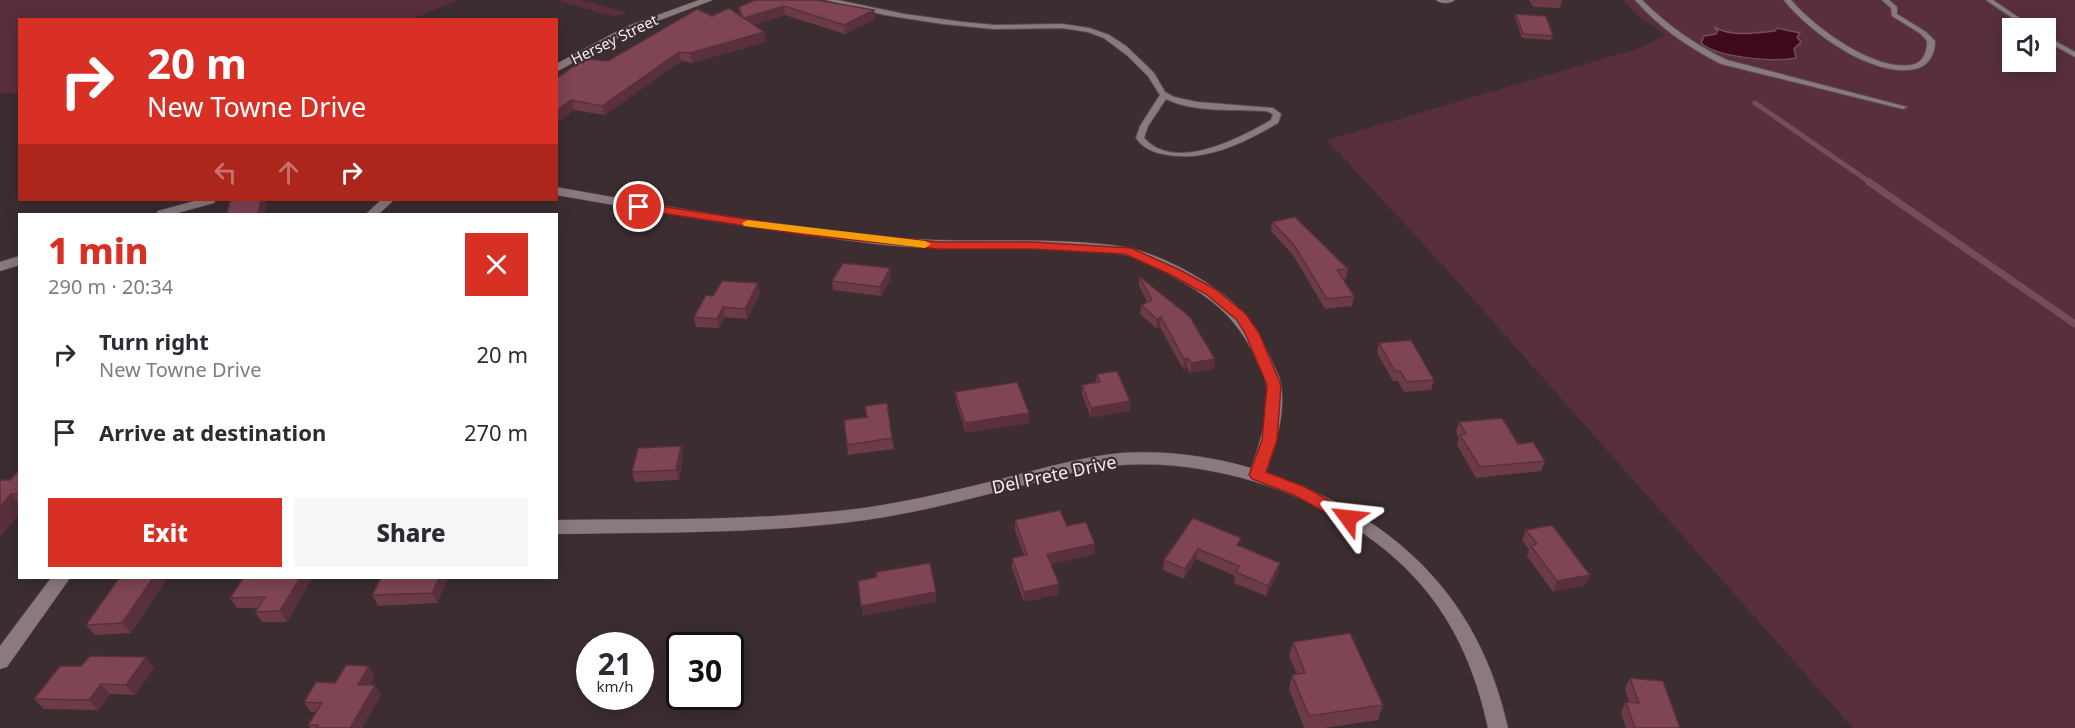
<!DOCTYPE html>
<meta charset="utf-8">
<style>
:root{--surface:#fff;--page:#f7f7f7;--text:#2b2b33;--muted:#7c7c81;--accent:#d93025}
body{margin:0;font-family:"Noto Sans",sans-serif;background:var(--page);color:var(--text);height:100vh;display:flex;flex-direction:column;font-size:22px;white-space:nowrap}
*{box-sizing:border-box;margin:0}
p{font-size:20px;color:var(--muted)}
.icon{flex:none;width:33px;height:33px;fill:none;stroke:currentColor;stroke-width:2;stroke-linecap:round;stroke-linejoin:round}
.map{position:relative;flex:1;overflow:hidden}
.drawer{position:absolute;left:18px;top:213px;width:540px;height:366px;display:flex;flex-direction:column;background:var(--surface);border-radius:0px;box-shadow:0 3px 15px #0003}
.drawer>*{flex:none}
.hud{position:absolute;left:18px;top:18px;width:540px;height:183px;border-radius:0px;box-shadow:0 3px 15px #0003;background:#d93025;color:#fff;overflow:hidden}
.buttons{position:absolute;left:2002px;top:18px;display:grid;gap:12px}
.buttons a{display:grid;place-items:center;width:54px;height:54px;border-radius:0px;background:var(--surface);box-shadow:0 3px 15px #0003;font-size:30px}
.speed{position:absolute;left:576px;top:632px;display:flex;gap:12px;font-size:30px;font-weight:700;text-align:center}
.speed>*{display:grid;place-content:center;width:78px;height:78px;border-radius:50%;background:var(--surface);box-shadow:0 3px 15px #0003;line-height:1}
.speed small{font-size:15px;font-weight:400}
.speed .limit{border:3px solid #111;border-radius:9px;background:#fff;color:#111}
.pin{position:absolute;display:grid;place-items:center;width:51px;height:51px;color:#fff;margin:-26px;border:3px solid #fff;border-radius:50%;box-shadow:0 2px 6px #0007}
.me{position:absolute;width:66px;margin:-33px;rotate:300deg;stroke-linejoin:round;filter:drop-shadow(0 0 4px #0008)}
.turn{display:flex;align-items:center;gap:21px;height:126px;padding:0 30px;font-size:27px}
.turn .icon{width:78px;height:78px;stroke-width:2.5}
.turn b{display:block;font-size:42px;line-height:51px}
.lanes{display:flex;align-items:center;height:57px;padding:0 30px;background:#0003;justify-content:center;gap:30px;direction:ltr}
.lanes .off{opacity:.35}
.round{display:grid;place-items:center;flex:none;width:63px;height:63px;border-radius:0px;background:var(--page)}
.overview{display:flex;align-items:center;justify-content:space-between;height:102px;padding:0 30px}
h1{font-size:36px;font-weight:800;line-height:45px;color:var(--accent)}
.action{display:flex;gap:12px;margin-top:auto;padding:12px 30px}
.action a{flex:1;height:69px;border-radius:0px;background:var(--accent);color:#fff;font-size:24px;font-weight:800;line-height:69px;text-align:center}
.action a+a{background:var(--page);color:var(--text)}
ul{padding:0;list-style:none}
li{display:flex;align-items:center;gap:18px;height:78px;padding:0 30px}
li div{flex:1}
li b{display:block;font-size:22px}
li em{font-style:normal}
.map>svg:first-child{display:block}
</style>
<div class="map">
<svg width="2075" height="728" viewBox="0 0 2075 728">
<rect width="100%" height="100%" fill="#3b2d30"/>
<path fill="#582f3a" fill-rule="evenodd" d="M0,0h458l-48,20h-390l-1,73h-19z
M555,0h28l44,13 -13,4z
M1623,0h452v728h-222l-403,-455 -123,-133 313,-92 26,-13 -27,-18zM2013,28h33v34h-33z"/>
<path fill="#3e0a1c" stroke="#754d5a" stroke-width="1.5" d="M1714,27c18,10 41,6 61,4l2,-3 23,5 -3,4 4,5 -7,7 2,9c-21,4 -79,0 -95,-15l3,-7 12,-2 2,-3z"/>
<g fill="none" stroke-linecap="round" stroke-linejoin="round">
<path stroke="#754d5a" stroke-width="5" d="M1755,103l116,80"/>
<path stroke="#754d5a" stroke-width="7" d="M1869,182l206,142"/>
<g stroke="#594c4f" stroke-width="2">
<path id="lane" d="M826,0h11l67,14 58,8 32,3 68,-1 27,4 20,7 17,11 28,27 11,19 9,5 23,5 76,6 8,6 -3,9c-35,20 -73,40 -115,31 -11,-2 -20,-6 -27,-16l4,-12 20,-31 -12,-19 -20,-20 -24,-18 -16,-6 -26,-4 -68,1 -51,-5 -58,-9zM1166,99c29,14 68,10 100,12l7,3 -2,6c-31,18 -96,53 -127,18l4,-12z
M1635,0h7c25,25 53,45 85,60l180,47 -4,2 -182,-45c-32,-16 -62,-37 -86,-64z
M1784,0h7c23,27 82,71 120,65 12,-2 16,-12 16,-24l-6,-7 -29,-18 -1,-8 -9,-8h7l8,7v7l29,18 9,9c0,13 -6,25 -20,28 -42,9 -106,-37 -131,-69z
M1986,0h7l41,28h-7z
M2046,36l29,16v5l-29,-16z"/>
</g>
<g stroke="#594c4f" stroke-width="1">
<path id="street" d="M1436,0h19c-4,4 -15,4 -19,0z
M556,187c111,20 222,39 333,50 78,8 158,-2 236,10 35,6 91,37 115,62 13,15 23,33 31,50 3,8 9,17 10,25 5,30 -6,62 -15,89 127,42 213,122 242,255h-20c-10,-46 -26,-89 -54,-127 -66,-91 -201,-143 -312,-136 -32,2 -63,11 -94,19 -54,14 -107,28 -162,36 -102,14 -206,12 -310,14v-14c103,-1 206,1 308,-12 56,-8 110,-22 164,-36 31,-8 62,-16 93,-19 43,-3 89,3 130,15 9,-25 19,-56 15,-84 -1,-9 -7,-17 -10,-25 -21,-45 -47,-63 -90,-86 -12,-7 -27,-15 -41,-18 -77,-14 -162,-2 -241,-10 -110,-13 -219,-31 -328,-50z"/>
</g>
<g stroke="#594c4f" stroke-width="1">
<path id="secondary" d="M699,0h14l-82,31 -75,41v-8l69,-37z
M198,200h18l-2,3 -40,11h-18l2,-3z
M381,200h13l-15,14h-13z
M20,256v9l-20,6v-9z
M51,578h19l-63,89 -7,2v-23z"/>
</g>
<use href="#lane" fill="#8b7a7d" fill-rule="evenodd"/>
<use href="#street" fill="#8b7a7d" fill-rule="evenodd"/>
<use href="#secondary" fill="#8b7a7d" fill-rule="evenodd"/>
</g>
<path fill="#6d3b48" d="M1529,0h33l-2,8 -27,-1z
M822,1l53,18 -30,15 -60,-19 -32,10 13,17 -74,21 -11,-2 -76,54 -31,-5 -16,12h-2v-43l52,-18 104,-45h28l-1,-9z
M1516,14l37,22 -2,4 -29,-2 -7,-20z
M1272,222l76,47 -2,10h-3l11,17 -2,10 -27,3 -32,-54 -22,-24z
M1139,276l76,83 -1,10 -24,4 -3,-5 -4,1 -23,-42 -4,1 -16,-14 1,-9 6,-3 -8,-17z
M891,278l-10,18 -48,-6 -1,-9z
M760,293l-13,26 -22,-2 -6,11 -23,-1 -2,-10 19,-21z
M1379,343l55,37 -3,10 -27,2 -6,-11h-5l-16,-28z
M1097,374l33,27v10l-39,7 -9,-24v-9l14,-3z
M955,392l74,31 -63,10 -10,-31z
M867,417l25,21 2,11 -46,6 -4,-35z
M1459,422l59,22 27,17 -4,10 -65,7 -19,-33 2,-7 -3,-6z
M683,456l-4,24 -44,2 -3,-10z
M20,469v44l-20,24 10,-57z
M1193,518l47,28 38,27 -12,23 -32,-13 1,-7 -39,-17 -12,20 -21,-9 1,-10z
M1015,520l52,6 28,18v10l-44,10 8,30 -35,8 -12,-34v-10l12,-3 -9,-25z
M1526,530l59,55 -32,7 -26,-36 2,-6 -7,-10z
M119,578h44l3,2 -35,53 -36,2 -9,-10z
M312,578l-25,44h-25l-7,-10 3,-4h-21l-7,-10z
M448,578l-11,25 -59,3 -6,-11z
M1293,642l90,63 -5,15 -53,8h-21l-15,-39 3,-14 5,-1 -8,-18z
M154,668l-19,27 -25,-1 -12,16 -54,-1 -10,-10z
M375,676l-5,9 11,10 -19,33h-52l-2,-3 8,-13h-5l-7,-10 31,-19z
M1630,678l50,50h-54l-5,-16 5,-10h3l-4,-14z"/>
<path fill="#59303b" d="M784,6l1,9 -40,12 -1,-9z
M874,10l1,9 -30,15 -1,-9z
M764,32l2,10 -74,21 -2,-10z
M679,52l2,9 -76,54 -3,-9z
M571,100l3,10 -16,12 -2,-11z
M261,200h3l3,4 -2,10h-7z
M890,268l1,10 -10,18 -1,-9z
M758,283l2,10 -13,26 -2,-10z
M723,307l2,10 -6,11 -2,-9z
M1161,317l-1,10 -4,1 1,-9z
M1188,358l-1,10 -4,1 1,-10z
M1215,359l-1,10 -24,4 1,-10z
M1130,401v10l-39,7v-10z
M1029,413v10l-63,10 -1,-10z
M681,446l2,10 -4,24 -3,-10z
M11,494l9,11v8l-20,24v-30z
M1095,544v10l-48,11v-11z
M1198,549l-2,10 -12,20 1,-10z
M1280,563l-2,10 -12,23 2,-10z
M1590,575l-5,10 -32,7 4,-11z
M153,578h10l3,2 -35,53 -9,-10z
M300,578h12l-25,44 -7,-11z
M439,578h9l-11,25 -5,-10z
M1059,584v10l-35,8v-10z
M936,592l1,10 -74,14 -2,-10z
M146,657l8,11 -19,27 -9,-10z
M369,666l6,10 -11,19 -6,-10z
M101,684l9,10 -12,16 -9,-10z
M375,685l6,10 -19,33h-12z"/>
<path fill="#7f4554" stroke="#59303b" stroke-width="1.5" d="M755,0h62l57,10 -30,15 -60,-19 -40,12 20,14 -74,21 -11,-1 -77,54 -31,-6 -15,11v-32l28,-20 24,2 89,-52 15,7 17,-8 14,10 -4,-11z
M1516,14l30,2 7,20 -30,-2z
M236,200h25l-3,14h-31l3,-13z
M1295,217l53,52 -11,1 17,26 -27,3 -33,-54 -22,-23z
M843,263l47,5 -10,19 -48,-6z
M1139,276l51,41 25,42 -24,4 -3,-5 -4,1 -23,-42 -4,2 -16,-14 11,-5z
M722,281l36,2 -13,26 -22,-2 -6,12 -23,-2 12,-22 7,1z
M1411,340l23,40 -27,2 -7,-11h-5l-16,-28z
M1117,371l13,30 -39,7 -9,-23 18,-3 -3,-8z
M1017,382l12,31 -64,10 -10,-31z
M887,403l5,35 -45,7 -3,-25 23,-3 -2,-11z
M1502,418l16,26 15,-2 12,19 -65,6 -20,-32 6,-1 -7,-12z
M681,446l-5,24 -44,2 6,-24z
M20,469v25h-9l-11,13v-27h10z
M1060,510l7,16 19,-4 9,22 -48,10 12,30 -35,8 -12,-34 15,-3 -12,-35z
M1193,518l48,20 -4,7 43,18 -12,23 -32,-14 3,-6 -41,-17 -13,20 -21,-9z
M1552,525l38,50 -33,6 -26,-35 6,-2 -11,-14z
M930,563l6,29 -75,14 -3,-25 19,-4 -1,-5z
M119,578h34l-31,45 -36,2z
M243,578h57l-20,33 -25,1 10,-15 -35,1z
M381,578h58l-7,15 -60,2z
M1350,633l33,72 -74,11 -17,-41 13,-2 -12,-31z
M90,656l56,1 -20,28 -25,-1 -12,16 -55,-1 26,-33h21z
M346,665l23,1 -11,19h17l-25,43h-33l1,-3h-10l14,-22 -18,-1 12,-20 19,1z
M1630,678l33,3 17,47h-45l-9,-26 13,1z"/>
<path fill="#d93025" stroke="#8d1f18" stroke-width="1.5" d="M639,203l166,25 133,14h94l99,6 49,22 35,19 31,25 13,19 22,52 -4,55 -11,32 39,15 49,27 2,4 -2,4h-11l-49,-27 -42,-16 -3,-4 13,-35 5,-55 -22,-52 -8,-13 -31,-26 -35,-19 -46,-21 -93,-5h-94l-133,-14 -170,-26 -1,-2z"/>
<path fill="#f59e0b" d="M748,220l177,21 6,3 -6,4 -181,-22 -2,-3z"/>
<g text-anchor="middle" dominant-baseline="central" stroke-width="4.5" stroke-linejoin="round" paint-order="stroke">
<g font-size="15" fill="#f4eaec" stroke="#3b2d30">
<text transform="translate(614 39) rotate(-26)">Hersey Street</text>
</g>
<g font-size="18" fill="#f4eaec" stroke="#3b2d30">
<text transform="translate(1054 474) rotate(-12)">Del Prete Drive</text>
</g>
</g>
</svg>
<div class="buttons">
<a><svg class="icon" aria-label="sound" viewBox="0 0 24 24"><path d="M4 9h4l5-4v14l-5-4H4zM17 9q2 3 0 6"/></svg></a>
</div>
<div class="speed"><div>21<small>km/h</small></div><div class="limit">30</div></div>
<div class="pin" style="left:639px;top:207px;background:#d93025"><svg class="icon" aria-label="arrive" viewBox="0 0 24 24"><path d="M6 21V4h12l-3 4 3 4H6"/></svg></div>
<svg class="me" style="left:1348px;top:518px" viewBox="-20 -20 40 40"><path d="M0-17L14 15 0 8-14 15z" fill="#d93025" stroke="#fff" stroke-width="4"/></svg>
<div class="hud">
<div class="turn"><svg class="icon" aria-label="right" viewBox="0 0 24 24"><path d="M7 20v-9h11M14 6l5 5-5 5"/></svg><div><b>20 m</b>New Towne Drive</div></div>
<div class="lanes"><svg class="icon off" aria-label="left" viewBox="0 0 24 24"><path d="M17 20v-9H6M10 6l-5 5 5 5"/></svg><svg class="icon off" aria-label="ahead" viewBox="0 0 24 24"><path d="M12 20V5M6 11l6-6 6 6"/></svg><svg class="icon" aria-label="right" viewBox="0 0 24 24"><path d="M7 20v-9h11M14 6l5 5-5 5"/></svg></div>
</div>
<section class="drawer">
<div class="overview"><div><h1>1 min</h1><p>290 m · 20:34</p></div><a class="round" style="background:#d93025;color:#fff"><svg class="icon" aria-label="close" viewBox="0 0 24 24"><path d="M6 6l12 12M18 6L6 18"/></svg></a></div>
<ul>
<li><svg class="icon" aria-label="right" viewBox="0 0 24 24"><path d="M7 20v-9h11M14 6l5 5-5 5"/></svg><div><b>Turn right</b><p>New Towne Drive</p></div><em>20 m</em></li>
<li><svg class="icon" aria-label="arrive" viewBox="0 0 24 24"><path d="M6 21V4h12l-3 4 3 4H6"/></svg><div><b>Arrive at destination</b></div><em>270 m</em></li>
</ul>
<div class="action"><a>Exit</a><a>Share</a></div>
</section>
</div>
